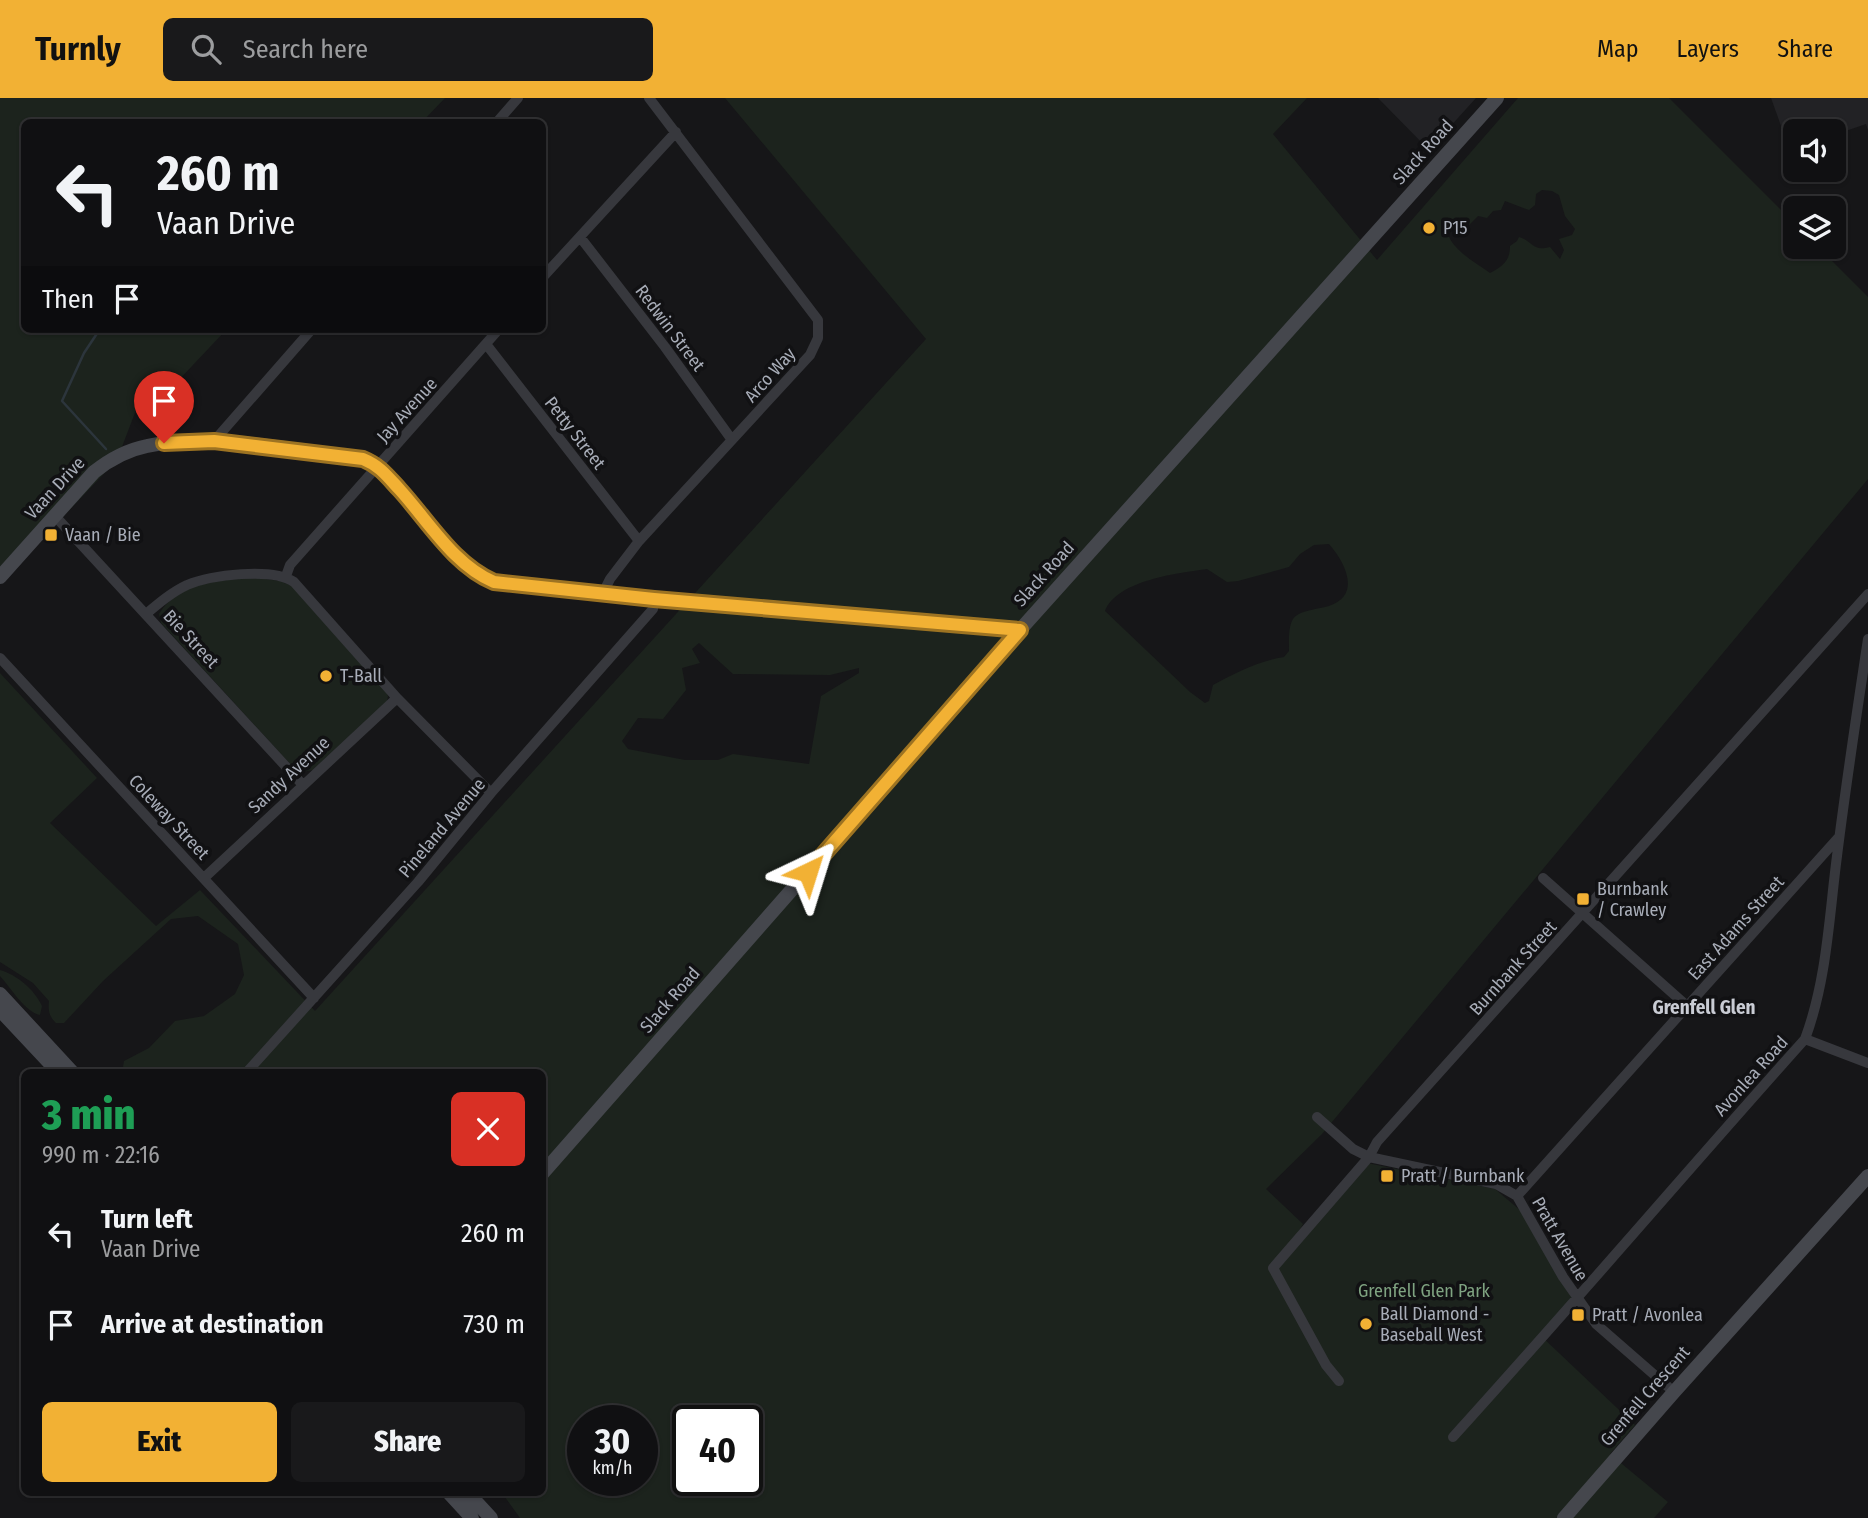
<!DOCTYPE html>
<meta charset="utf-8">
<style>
:root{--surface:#101012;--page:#19191b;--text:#f1f3f6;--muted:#9c9d9f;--line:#303032;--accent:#f2b134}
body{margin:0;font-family:"Fira Sans Condensed",sans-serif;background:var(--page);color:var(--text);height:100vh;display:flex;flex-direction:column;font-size:26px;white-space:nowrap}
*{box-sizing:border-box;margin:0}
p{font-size:23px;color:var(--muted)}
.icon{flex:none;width:38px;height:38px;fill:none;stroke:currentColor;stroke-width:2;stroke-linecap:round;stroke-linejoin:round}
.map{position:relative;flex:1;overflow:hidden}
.drawer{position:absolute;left:21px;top:971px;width:525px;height:427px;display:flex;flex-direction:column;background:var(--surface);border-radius:10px;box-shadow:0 2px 5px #0004,0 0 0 2px var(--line)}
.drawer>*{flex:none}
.top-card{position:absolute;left:21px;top:21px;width:525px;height:214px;border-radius:10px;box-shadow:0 2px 5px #0004,0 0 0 2px var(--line);background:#101012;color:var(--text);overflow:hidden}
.buttons{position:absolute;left:1783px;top:21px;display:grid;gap:14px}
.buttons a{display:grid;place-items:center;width:63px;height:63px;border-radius:10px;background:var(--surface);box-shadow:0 2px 5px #0004,0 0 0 2px var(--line);font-size:35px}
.speed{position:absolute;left:567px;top:1307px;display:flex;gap:14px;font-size:35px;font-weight:700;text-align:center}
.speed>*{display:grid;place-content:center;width:91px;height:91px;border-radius:50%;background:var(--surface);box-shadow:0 2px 5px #0004,0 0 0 2px var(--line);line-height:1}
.speed small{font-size:18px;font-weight:400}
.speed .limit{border:4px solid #111;border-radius:10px;background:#fff;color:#111}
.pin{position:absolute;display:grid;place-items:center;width:60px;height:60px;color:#fff;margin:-72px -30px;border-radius:50% 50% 50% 0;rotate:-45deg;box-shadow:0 0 7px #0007}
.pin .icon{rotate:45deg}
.me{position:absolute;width:77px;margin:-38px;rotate:41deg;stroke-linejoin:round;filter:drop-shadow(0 0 5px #0008)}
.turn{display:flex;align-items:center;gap:24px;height:147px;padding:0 21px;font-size:32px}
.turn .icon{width:91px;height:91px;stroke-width:2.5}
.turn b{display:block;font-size:49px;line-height:60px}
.then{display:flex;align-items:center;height:66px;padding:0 21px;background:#0003;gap:14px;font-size:26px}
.round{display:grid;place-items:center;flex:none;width:74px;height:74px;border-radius:10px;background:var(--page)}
.headline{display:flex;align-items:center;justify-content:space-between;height:119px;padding:0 21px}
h1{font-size:42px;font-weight:800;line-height:52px;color:#1e9e55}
.primary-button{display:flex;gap:14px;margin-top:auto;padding:14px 21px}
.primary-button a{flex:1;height:80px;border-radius:10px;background:var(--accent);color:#111;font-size:28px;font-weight:800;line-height:80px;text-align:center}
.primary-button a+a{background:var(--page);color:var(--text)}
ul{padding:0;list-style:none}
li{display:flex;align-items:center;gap:21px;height:91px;padding:0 21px}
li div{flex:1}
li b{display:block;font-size:26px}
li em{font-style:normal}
header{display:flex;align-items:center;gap:42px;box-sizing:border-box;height:98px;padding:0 35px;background:var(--accent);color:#111}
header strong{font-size:33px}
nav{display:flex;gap:38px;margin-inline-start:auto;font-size:24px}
.search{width:490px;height:63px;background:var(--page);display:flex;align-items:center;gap:18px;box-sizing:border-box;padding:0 24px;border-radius:10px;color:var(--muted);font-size:26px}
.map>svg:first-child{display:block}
</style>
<header>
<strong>Turnly</strong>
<div class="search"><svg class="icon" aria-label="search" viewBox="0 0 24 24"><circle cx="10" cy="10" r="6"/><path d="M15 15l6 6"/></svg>Search here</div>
<nav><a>Map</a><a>Layers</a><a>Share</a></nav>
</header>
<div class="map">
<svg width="1868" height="1420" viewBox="0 0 1868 1420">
<rect width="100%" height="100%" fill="#161618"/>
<path fill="#222225" d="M1378,0h98l-47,52z
M1771,0h97v32l-2,-6 -32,11v-4h-38l-1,18 -5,2z"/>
<path fill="#1c231d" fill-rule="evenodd" d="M0,0h445l-23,24h-398v207h203l-52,55 -39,26 -19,50 -117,123z
M725,0h582l-34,36 104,126 141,-162h151l126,126 1,23h22l50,50v182l-546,655 -56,55 37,35 -21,38 85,-99 128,26 26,22 51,87 -32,37 95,90 -25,29 58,48 -14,16h-1134l-18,-25h40v-420h-420l2,-12 25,-13 26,-27 29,-5 31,-22 9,-19 -6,-31 -40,-28 -27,3 -68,62 -39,42h-8c-7,-7 -8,-12 -7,-22l-16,-18 -33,-21v-289l97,105 -47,45 106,103 44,-36 115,121 611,-672zM1542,92l10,1 7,4 6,21 10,13 -3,6 -13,4 5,11 -4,9 -10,-12c-18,5 -17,-6 -31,-10l-2,4 -7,5c0,15 -7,20 -20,27 -15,-11 -37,-22 -43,-41l22,-7 9,-9 9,2 6,-7 8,-1 4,-9 24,9 6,-5 1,-11zM1329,446c16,18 33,51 0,62 -9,3 -30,4 -36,13 -5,8 -4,23 -4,32l-5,6c-25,4 -49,16 -71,28l-4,16 -4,2 -15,-11 -85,-81c12,-31 74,-38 102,-42l20,13 11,-1 51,-14 11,-13 14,-9zM699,545l34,31 97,1 29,-7v5l-38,23 -12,68 -76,-10 -15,6h-33l-57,-11 -6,-8 16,-23 25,1 23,-29 -4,-22 18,-5 -8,-14zM583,1323h59v59h-59zM688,1323h59v59h-59z
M258,480l22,3 12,5 94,105 2,5 -1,5 -74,69 -11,2 -9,-5 -132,-144 -2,-9c20,-33 65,-34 99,-36z
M0,872c17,5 34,19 42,36l-2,9c-15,-3 -29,-27 -40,-39z"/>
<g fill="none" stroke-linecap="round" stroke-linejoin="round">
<path stroke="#2c353c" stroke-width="2.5" d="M100,231l-16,24 -22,48 44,48"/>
<path stroke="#37383d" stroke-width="10" d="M497,24l21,-24
M580,139l85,110 67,93
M542,180l134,-146
M486,246l153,197
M214,343l98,-112
M55,418l247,268
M286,478l4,-11 209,-236
M603,495l7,-14 29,-38 171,-186 8,-17v-18l-169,-222
M146,516c13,-11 26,-22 41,-29 24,-10 85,-18 107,-3l103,116 94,95
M0,560l314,340
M204,780l193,-180
M1543,780l144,128
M1805,941l63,24
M246,975l172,-191 73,-89 162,-184 1,-10
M1317,1019l36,32 16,8 127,27 21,12 46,81 33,47 78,68
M1517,1098l321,-358
M1339,1283l-13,-16 -53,-97 96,-111 8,-15 491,-548
M1453,1339c119,-131 234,-266 352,-398 22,-59 24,-122 32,-183 9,-72 20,-145 31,-217"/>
<path stroke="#45474d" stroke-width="14" d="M0,479l94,-105c15,-12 33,-22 53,-26 61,-14 152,5 216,13 51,23 74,99 131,123l160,17 366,31
M0,896l73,79
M0,912l59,63
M542,1076l478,-544 477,-532
M449,1395l23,25
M468,1395l23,25
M1564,1420l110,-126 194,-216"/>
</g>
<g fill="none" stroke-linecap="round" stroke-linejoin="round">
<g stroke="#9d7322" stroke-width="18">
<path id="route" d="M164,345l50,-2 149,18c17,7 24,17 37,31 29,32 54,75 94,92l160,17 366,31 -212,242"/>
</g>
<use href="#route" stroke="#f2b134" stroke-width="12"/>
</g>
<g fill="#f2b134" stroke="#111113" stroke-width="2.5">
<circle cx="1429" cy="130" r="7"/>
<rect x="44" y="430" width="14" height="14" rx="3.5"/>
<circle cx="326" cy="578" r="7"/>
<rect x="1576" y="794" width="14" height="14" rx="3.5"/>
<rect x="1380" y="1071" width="14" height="14" rx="3.5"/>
<rect x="1571" y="1210" width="14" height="14" rx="3.5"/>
<circle cx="1366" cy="1226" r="7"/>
</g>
<g text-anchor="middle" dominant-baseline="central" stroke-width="7" stroke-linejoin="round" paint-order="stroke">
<g font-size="18" fill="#a8adb8" stroke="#111113">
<text transform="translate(1423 54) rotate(-48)">Slack Road</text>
<text transform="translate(670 230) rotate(53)">Redwin Street</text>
<text transform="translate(770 277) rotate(-48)">Arco Way</text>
<text transform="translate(407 312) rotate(-48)">Jay Avenue</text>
<text transform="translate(575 335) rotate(52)">Petty Street</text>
<text transform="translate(55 390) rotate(-47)">Vaan Drive</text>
<text transform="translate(1044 476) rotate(-48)">Slack Road</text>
<text transform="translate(191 541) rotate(47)">Bie Street</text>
<text transform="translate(289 677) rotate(-43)">Sandy Avenue</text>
<text transform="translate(169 719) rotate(47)">Coleway Street</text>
<text transform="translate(442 730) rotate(-50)">Pineland Avenue</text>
<text transform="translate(1736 830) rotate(-48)">East Adams Street</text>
<text transform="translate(1513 870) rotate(-48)">Burnbank Street</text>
<text transform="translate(670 902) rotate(-49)">Slack Road</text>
<text transform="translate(1751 978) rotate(-48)">Avonlea Road</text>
<text transform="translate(1560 1141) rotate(60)">Pratt Avenue</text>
<text transform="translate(1645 1298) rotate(-49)">Grenfell Crescent</text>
</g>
<g font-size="18" fill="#a8adb8" stroke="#111113" text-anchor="start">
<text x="1443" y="130">P15</text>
<text x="65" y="437">Vaan / Bie</text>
<text x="340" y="578">T-Ball</text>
<text x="1597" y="791">Burnbank<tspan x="1597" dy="21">/ Crawley</tspan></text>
<text x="1401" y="1078">Pratt / Burnbank</text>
<text x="1380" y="1216">Ball Diamond -<tspan x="1380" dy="21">Baseball West</tspan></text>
<text x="1592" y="1217">Pratt / Avonlea</text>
</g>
<g font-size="18" fill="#7fa381" stroke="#111113">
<text x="1424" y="1193">Grenfell Glen Park</text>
</g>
<g font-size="19" font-weight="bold" fill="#c9ccd4" stroke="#111113">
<text x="1704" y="909">Grenfell Glen</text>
</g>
</g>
</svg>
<div class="buttons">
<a><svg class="icon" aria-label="sound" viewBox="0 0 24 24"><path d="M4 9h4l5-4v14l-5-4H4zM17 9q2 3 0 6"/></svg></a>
<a><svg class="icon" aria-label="layers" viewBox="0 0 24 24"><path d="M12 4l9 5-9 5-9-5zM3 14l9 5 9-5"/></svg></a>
</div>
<div class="speed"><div>30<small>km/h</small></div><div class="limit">40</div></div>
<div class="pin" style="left:164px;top:345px;background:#d93025"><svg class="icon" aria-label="arrive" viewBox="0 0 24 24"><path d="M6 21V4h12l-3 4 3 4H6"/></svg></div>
<svg class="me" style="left:808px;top:774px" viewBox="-20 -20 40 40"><path d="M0-17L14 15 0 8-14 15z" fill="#f2b134" stroke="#fff" stroke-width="4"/></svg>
<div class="top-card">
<div class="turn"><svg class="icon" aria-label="left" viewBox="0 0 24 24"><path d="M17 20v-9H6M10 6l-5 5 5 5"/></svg><div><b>260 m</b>Vaan Drive</div></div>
<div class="then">Then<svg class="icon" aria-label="arrive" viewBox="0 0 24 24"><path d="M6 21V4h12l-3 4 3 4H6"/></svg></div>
</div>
<section class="drawer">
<div class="headline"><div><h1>3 min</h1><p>990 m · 22:16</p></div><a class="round" style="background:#d93025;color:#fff"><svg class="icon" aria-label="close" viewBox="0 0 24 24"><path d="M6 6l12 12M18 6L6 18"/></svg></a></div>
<ul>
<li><svg class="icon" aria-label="left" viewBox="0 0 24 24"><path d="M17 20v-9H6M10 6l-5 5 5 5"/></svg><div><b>Turn left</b><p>Vaan Drive</p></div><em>260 m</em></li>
<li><svg class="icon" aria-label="arrive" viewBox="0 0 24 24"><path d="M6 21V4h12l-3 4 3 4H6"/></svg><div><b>Arrive at destination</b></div><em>730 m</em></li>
</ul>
<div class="primary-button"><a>Exit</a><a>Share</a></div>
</section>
</div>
